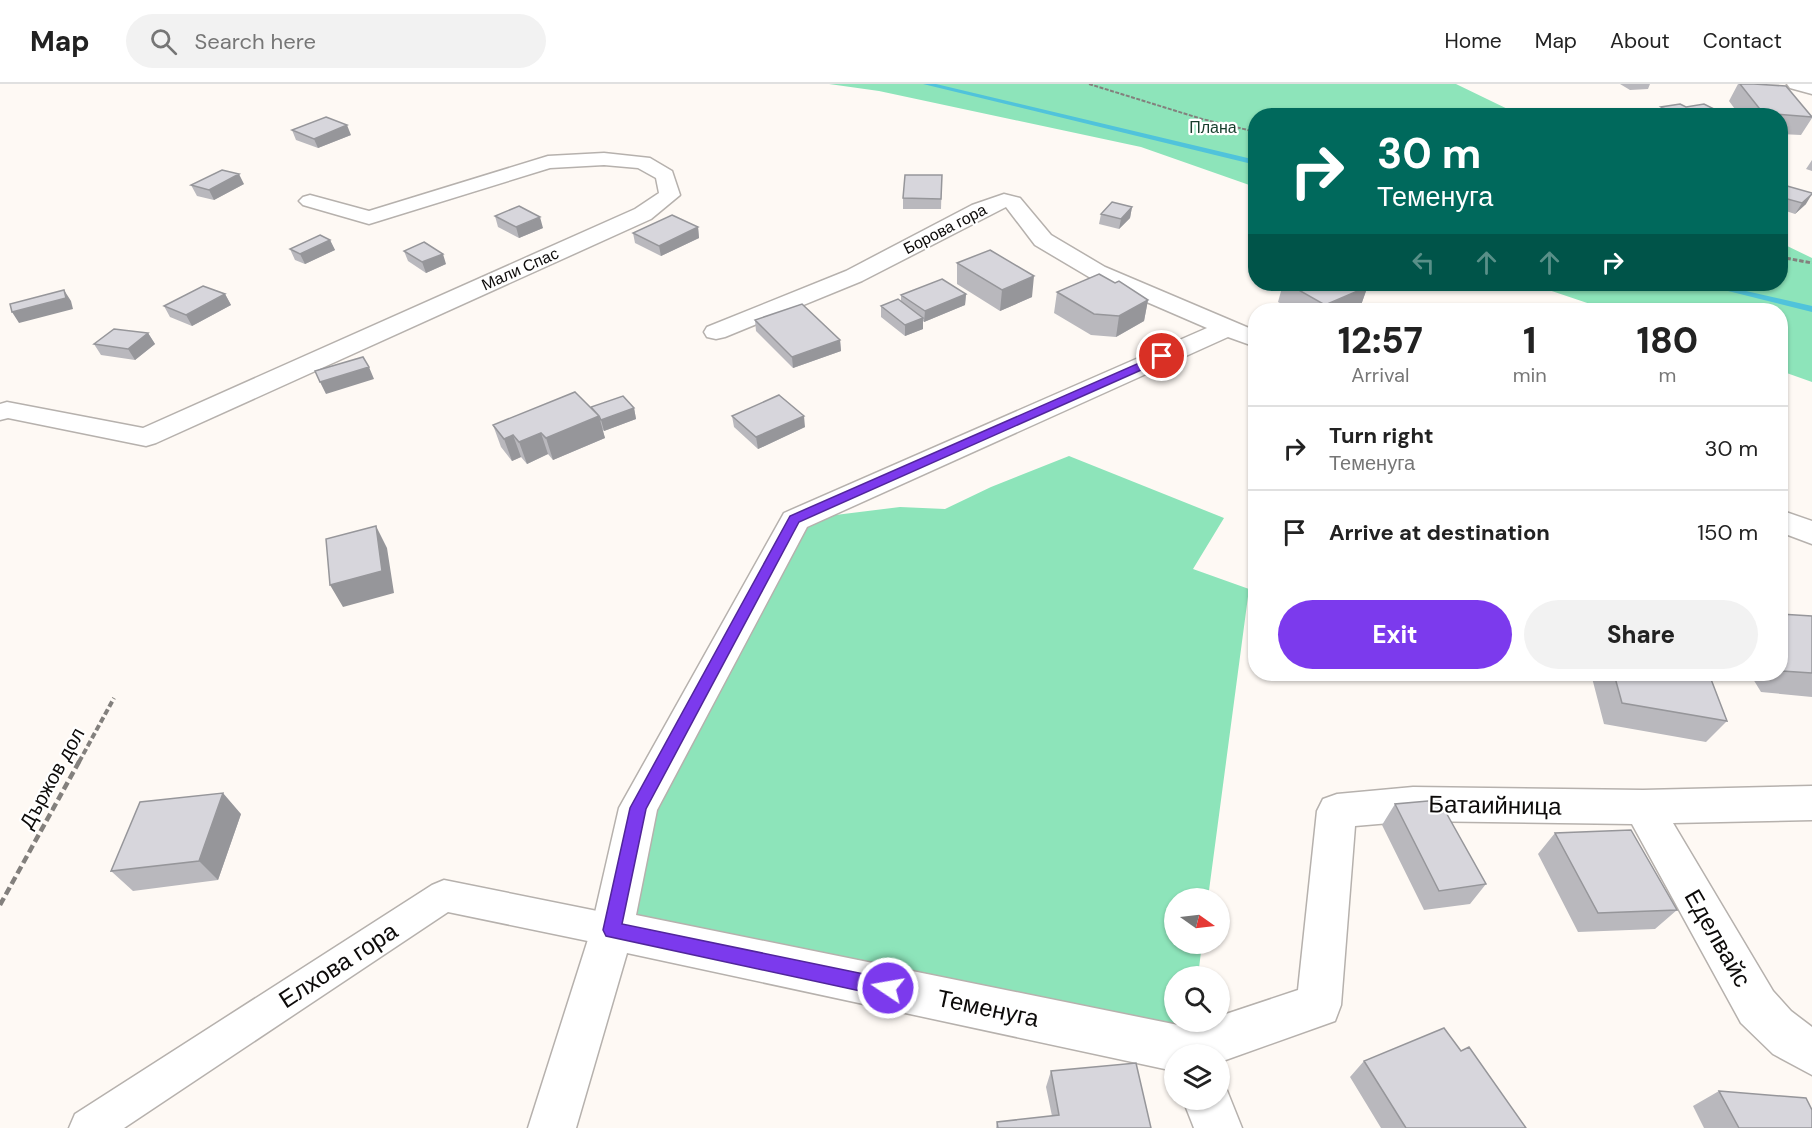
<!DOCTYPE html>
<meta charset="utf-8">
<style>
:root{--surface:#fff;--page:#f2f2f2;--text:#222;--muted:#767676;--line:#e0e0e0;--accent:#7c3aed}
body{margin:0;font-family:"DM Sans",sans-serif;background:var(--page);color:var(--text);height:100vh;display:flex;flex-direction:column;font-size:22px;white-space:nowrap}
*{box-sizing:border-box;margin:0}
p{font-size:20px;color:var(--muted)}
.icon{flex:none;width:33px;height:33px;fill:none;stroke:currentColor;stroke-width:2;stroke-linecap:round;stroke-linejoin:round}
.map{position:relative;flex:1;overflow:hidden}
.drawer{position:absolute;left:1248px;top:219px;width:540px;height:378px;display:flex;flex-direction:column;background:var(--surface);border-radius:24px;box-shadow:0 2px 4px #0004}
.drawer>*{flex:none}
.top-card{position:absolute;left:1248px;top:24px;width:540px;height:183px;border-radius:24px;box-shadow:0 2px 4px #0004;background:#00695c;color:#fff;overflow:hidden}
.needle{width:39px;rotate:104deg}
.tools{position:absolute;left:1164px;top:804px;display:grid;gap:12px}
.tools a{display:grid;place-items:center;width:66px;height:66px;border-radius:50%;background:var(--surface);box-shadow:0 2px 4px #0004;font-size:30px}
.pin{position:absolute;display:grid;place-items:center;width:51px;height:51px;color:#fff;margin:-26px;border:3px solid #fff;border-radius:50%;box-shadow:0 2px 6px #0007}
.me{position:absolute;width:66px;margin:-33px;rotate:282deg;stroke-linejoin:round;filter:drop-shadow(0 0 4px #0008)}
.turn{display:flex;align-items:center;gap:21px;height:126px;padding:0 30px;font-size:27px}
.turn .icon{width:78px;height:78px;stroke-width:2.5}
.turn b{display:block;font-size:42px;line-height:51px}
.lanes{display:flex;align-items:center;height:57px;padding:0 30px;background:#0003;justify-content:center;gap:30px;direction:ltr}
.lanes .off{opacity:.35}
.eta{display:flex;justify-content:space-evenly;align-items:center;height:102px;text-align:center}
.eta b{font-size:36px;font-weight:800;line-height:42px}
.cta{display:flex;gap:12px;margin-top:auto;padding:12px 30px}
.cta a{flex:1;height:69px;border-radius:36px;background:var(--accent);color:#fff;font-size:24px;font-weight:800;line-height:69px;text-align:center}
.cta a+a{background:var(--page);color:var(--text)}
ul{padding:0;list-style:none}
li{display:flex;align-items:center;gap:18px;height:84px;padding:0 30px;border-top:2px solid var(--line)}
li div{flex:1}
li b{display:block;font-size:22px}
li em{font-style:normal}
header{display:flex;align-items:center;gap:36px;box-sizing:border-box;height:84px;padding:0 30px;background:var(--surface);border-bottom:2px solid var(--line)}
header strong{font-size:28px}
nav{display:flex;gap:33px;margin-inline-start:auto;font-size:21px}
.search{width:420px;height:54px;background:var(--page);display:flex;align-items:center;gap:15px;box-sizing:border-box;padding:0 21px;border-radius:33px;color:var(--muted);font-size:22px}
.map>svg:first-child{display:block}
</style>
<header>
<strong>Map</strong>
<div class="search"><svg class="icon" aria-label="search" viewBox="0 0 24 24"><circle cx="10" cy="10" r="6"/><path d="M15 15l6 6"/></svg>Search here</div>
<nav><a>Home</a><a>Map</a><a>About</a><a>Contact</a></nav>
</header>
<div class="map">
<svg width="1812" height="1044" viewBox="0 0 1812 1044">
<rect width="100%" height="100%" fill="#fef9f4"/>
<path fill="#8de4ba" d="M829,0h627l64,31 -264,1 -1,71 -114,-40 -262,-56z
M1781,159l31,15v124l-31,-11 -1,-61h-172l-77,-26h249z
M1069,372l155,62 -31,51 56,20 -41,309h-34v46h28l-4,32h-24v46h18l-4,28 -576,-120 26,-122 157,-288 105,-13 45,2 46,-22z"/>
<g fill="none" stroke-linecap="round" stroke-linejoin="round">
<path fill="#50c3db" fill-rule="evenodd" d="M923,0h13l320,76v5z
M1700,200h15l97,22v6z"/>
<g stroke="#b6b1ad" stroke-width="3">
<path id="lane" d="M444,796l168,34 12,4 5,12 -5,12 -12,4 -164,-34 -324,216h-55l6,-14 357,-229z"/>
</g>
<g stroke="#b6b1ad" stroke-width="3">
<path id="street" d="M1787,0h25v10l-22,-6z
M604,69l46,5 22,13 8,24 -29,24 -495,224 -10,3 -138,-28 -8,2v-16l7,-2 136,26 492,-219 24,-16 -3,-15 -18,-10 -34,-3 -54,3 -181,56 -66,-19 -4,-4 4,-4 7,-2 59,16 179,-55z
M1004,110l16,4 31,37 54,32 151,64v16l-28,-10 -421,190 -150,283 -21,105 552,112 16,-5h16v-6l78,-26 19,-179 6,-12 14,-5 76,-7 230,3 169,-4v34l-139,3 100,168 18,20 21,16v48l-39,-21 -32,-31 -109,-199 -219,-3 -58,5 -14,179 -6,16 -115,41v-8h-46v17l-547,-118 -51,175h-48l63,-198 28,-122 165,-295 423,-185 -118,-51 -54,-32 -29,-38 -144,74 -137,56 -9,2 -9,-2 -3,-5 3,-5 139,-56 126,-66z
M1780,426l32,11v23l-32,-12z
M1220,997l4,2 18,45h-48l-11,-28h37z"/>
</g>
<path stroke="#83807d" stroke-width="2" stroke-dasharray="4 1.5" stroke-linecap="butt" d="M1089,0l113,35 54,13"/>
<path stroke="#83807d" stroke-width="3" stroke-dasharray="4.5 2" stroke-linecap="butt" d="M1780,173l32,6"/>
<path stroke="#83807d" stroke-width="4" stroke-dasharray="6 3" stroke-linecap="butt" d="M79,678l35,-64"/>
<path stroke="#83807d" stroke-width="4.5" stroke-dasharray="8 4" stroke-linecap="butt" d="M0,821l80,-145"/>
<use href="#lane" fill="#fff" fill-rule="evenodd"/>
<use href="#street" fill="#fff" fill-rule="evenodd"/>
</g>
<path fill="#b9b8bd" d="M1620,0h30l-2,5 -18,1z
M1738,0h16l58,32v2l-11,17 -21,-1v-18h-40l-11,-15z
M1661,23h25l40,8 -1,1h-68z
M292,46l59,5 -33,13 -22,-8z
M1812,76v11l-6,-2z
M942,91l-1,34h-38v-11z
M244,100l-30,16 -17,-4 -6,-11z
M1780,100l26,20 -11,10 -15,-5z
M1132,123l-2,11 -11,11 -20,-5 2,-10z
M495,132l48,12 -24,10 -21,-11z
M698,143l1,11 -38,18 -26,-13 -2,-10z
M330,156l5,10 -30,14 -10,-4 -5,-11z
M404,167l42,13 -20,9 -18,-12z
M957,179l75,34 -32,14 -43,-27z
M1283,200h95l-1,2 -11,5 -6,17 -5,2h-63l-14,-8z
M1057,208l91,8 -4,21 -28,16 -25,-2 -37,-22z
M225,210l6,11 -39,21 -22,-9 -6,-11z
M966,210l-1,11 -41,17 -1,-1v8l-18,7 -24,-19v-11l20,-4v-7z
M755,236l85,20 1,11 -48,17 -37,-37z
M148,249l7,11 -20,16 -34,-5 -7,-11z
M591,324h43l2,11 -32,12 -2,-2 3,9 -52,22 -5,-6 -21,10 -6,-7 -9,4 -11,-14 -8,-22z
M732,332l73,11 -47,22 -24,-22z
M1780,530l32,2v81l-51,-5 -11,-18h30z
M1591,590h118l18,47 -21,21 -102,-18z
M1395,720l91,80 -16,20 -46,6 -42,-85z
M241,730l-23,66 -85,11 -22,-20z
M1555,749l122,77 -22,19 -77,3 -40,-78z
M1461,967l65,77h-145l-31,-51 14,-16z
M1051,987l100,57h-155l1,-6 55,-6 -6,-29z
M1719,1007l93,37h-108l-11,-22z"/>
<path fill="#96969a" d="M347,41l4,10 -33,13 -4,-9z
M239,90l5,10 -30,16 -5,-10z
M1812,110l-6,10 -11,10 7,-11z
M1132,123l-2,11 -11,11 2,-10z
M540,133l3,11 -24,10 -3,-11z
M698,143l1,11 -38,18 -2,-10z
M330,156l5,10 -30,14 -5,-10z
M443,170l3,10 -20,9 -4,-11z
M1034,192l-2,21 -32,14 2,-21z
M1362,200h16l-1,2 -11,5 -6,17 -5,2h-32l2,-5z
M64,206l7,11 2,8 -54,14 -7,-11z
M225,210l6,11 -39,21 -6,-11z
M966,210l-1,11 -41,17 1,-11z
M1148,216l-4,21 -28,16 3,-21z
M923,234v11l-18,7v-11z
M148,249l7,11 -20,16 -7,-11z
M840,256l1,11 -48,17 -1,-11z
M369,283l5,12 -48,15 -6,-12z
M634,324l2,11 -32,12 -3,-11z
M599,332l6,22 -52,22 -7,-22z
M804,332l1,11 -47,22 -2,-12z
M541,349l7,21 -21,10 -8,-22z
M513,351l8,22 -9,4 -8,-22z
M376,442l11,22 7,45 -51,14 -13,-22z
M223,709l18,21 -23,66 -19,-19z"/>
<path fill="#d7d6dc" stroke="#96969a" stroke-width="1.5" d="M1740,0h14l32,2 26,31 -49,-4z
M1680,20l6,3 18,-3 22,11 -47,1 -18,-9z
M326,33l21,8 -33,14 -22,-9z
M222,86l17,4 -30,16 -18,-5z
M905,91h37l-1,24 -38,-1z
M1780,100l32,9v1l-10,9 -22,-6z
M1112,118l20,5 -11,12 -20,-5z
M519,122l21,11 -24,10 -21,-11z
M672,131l26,12 -39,19 -26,-13z
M320,151l10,5 -30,14 -10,-5z
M424,158l19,12 -21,8 -18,-11z
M990,166l44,26 -32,14 -45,-27z
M1099,190l16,9 4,-2 29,19 -29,16 -25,-2 -37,-22z
M942,195l24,15 -41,17 -24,-16z
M1288,200h73l6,3 -42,18z
M203,202l22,8 -39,21 -22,-9z
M64,206l2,8 -54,14 -2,-8z
M898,215l25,19 -18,7 -24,-19z
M802,220l38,36 -48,17 -37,-37z
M114,245l34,4 -20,16 -34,-5z
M363,273l6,10 -49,15 -5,-11z
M575,308l24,24 -53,22 -5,-5 -22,9 -6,-7 -9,4 -11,-14z
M779,311l25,21 -48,21 -24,-21z
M623,312l11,12 -33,12 -2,-4 -8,-9z
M376,442l6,45 -52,14 -4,-46z
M1780,530l32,2v57l-30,-2 -2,-2z
M1614,590h95l18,47 -105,-18z
M223,709l-24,68 -88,10 29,-69z
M1439,716l47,84 -47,7 -44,-87z
M1631,746l46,80 -79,3 -43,-80z
M1444,944l17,23 8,-4 57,81h-120l-42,-67z
M1136,979l15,65h-153l-1,-6 62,-7 -8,-44z
M1719,1007l87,7 6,12v18h-73z"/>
<path fill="#7c3aed" stroke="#51269a" stroke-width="1.5" d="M1162,269l4,1v5l-367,163 -153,287 -24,115 266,55 7,2 3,7 -3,6 -7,3 -282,-61 -3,-6 27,-122 160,-292z"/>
<g text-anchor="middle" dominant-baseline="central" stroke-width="4.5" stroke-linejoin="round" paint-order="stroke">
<g font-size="16" fill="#153d2b" stroke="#fff">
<text x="1213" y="43">Плана</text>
</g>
<g font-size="16" fill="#0d0b0a" stroke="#fff">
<text transform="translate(945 145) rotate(-27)">Борова гора</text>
<text transform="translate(520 185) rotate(-24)">Мали Спас</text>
</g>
<g font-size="20" fill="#0d0b0a" stroke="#fff">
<text transform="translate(52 694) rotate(-61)">Държов дол</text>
</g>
<g font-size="24" fill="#0d0b0a" stroke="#fff">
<text transform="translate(1495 721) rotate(1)">Батаийница</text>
<text transform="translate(1718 854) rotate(60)">Еделвайс</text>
<text transform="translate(338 881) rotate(-33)">Елхова гора</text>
<text transform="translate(988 924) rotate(12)">Теменуга</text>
</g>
</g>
</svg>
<div class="tools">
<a><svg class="needle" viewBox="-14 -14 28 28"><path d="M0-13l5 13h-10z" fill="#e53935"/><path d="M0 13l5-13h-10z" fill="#767676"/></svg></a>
<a><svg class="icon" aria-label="search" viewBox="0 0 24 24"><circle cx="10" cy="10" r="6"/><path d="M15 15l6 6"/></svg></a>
<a><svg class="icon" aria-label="layers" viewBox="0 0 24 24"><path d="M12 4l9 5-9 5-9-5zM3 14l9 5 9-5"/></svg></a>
</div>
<div class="pin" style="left:1162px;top:272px;background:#d93025"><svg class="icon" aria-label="arrive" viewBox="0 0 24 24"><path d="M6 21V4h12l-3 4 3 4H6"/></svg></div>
<svg class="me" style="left:888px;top:904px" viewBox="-20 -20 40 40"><circle r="17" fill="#7c3aed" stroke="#fff" stroke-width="3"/><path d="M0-11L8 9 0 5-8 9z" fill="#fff"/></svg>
<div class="top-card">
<div class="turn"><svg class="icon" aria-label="right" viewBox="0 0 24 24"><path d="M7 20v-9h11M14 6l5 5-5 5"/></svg><div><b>30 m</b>Теменуга</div></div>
<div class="lanes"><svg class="icon off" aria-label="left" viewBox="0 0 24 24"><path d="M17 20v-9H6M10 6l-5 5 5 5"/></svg><svg class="icon off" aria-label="ahead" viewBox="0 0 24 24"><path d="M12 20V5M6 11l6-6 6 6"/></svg><svg class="icon off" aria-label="ahead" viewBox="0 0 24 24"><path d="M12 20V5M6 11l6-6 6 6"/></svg><svg class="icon" aria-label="right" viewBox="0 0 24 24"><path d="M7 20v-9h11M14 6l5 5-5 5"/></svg></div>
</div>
<section class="drawer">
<div class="eta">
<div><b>12:57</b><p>Arrival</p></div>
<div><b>1</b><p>min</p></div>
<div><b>180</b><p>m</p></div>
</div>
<ul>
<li><svg class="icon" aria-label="right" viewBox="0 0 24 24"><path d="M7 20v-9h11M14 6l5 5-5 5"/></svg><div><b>Turn right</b><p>Теменуга</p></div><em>30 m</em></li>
<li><svg class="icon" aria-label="arrive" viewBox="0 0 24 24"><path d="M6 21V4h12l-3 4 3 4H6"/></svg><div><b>Arrive at destination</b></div><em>150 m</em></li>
</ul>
<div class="cta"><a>Exit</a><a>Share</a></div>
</section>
</div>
